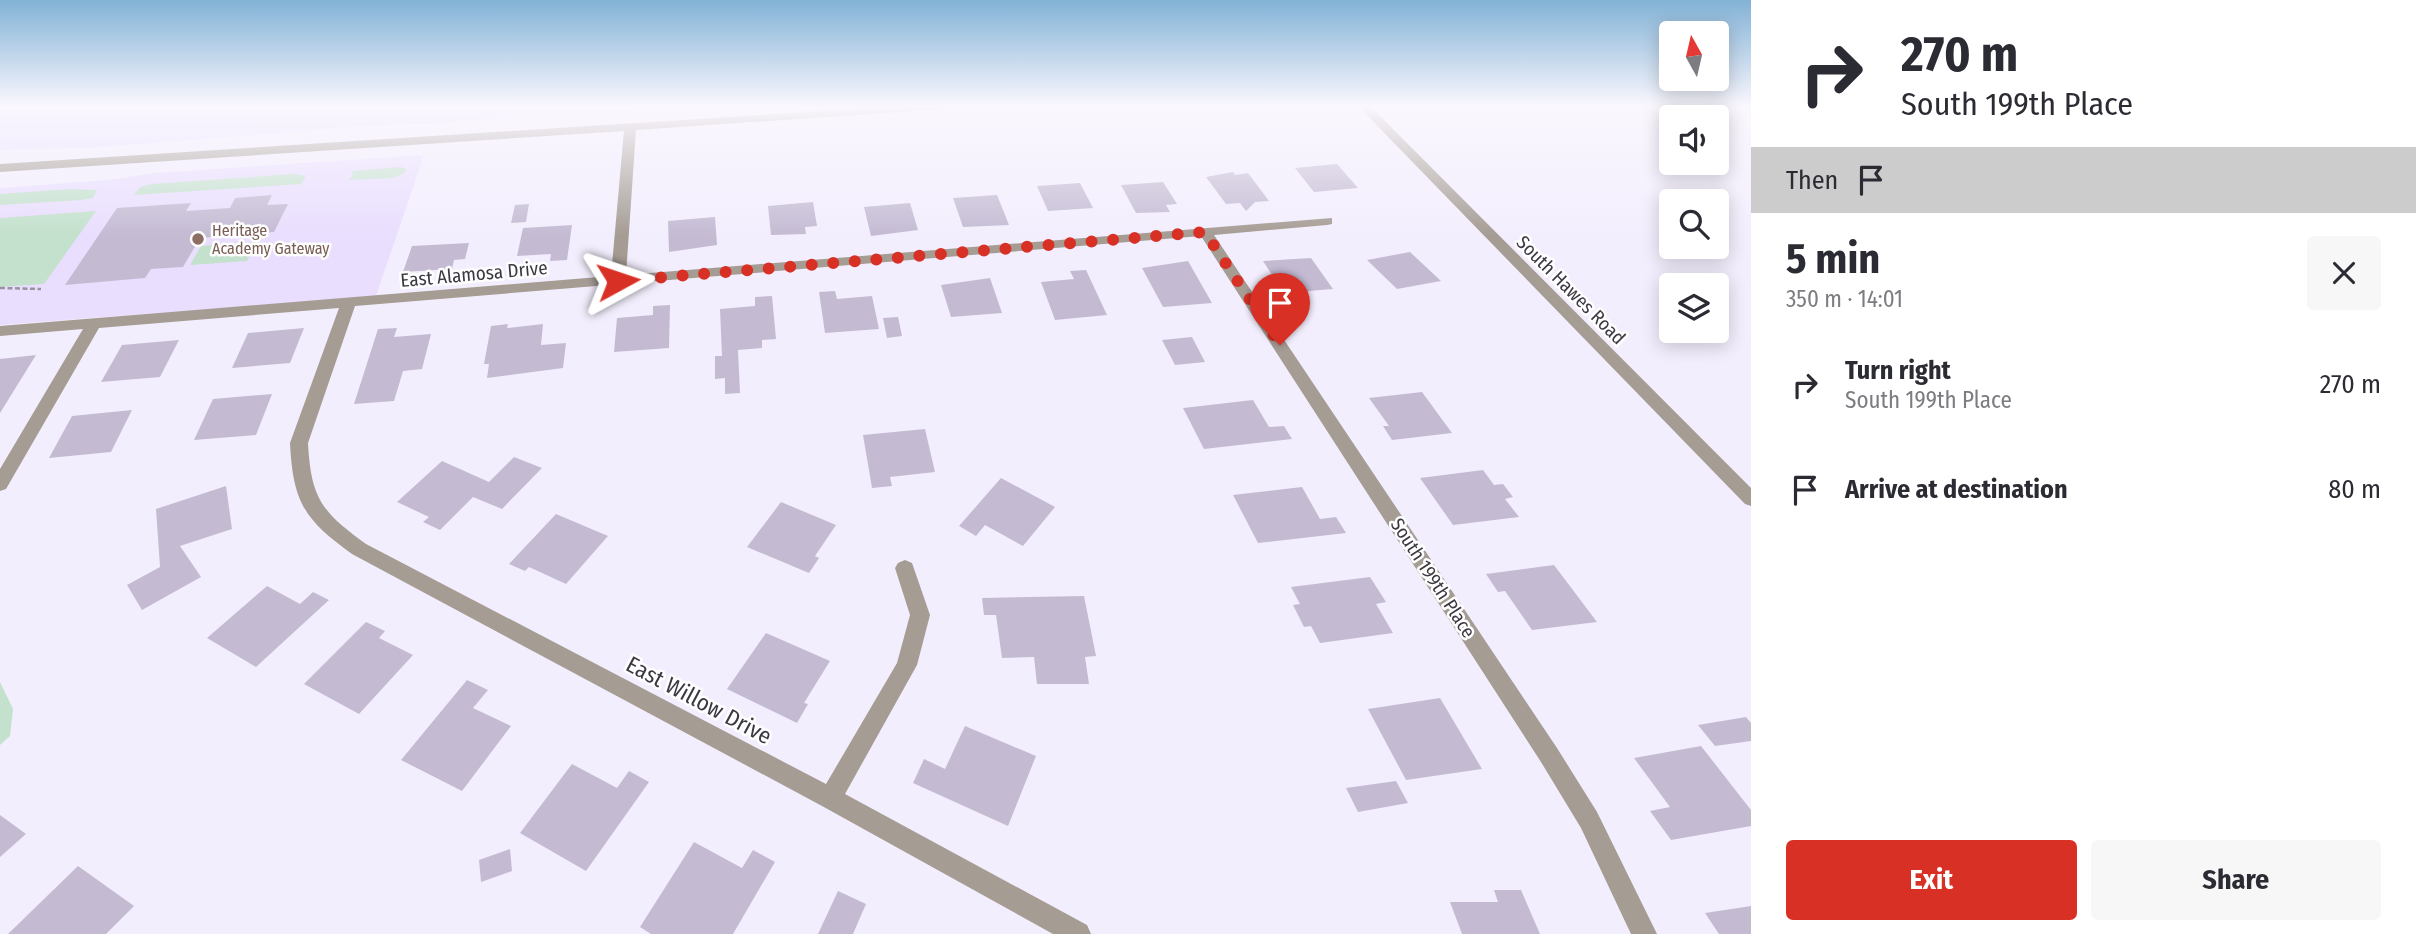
<!DOCTYPE html>
<meta charset="utf-8">
<style>
:root{--surface:#fff;--page:#f7f7f7;--text:#2b2b33;--muted:#7c7c81;--accent:#d93025}
body{margin:0;font-family:"Fira Sans Condensed",sans-serif;background:var(--page);color:var(--text);height:100vh;display:flex;flex-direction:column;font-size:26px;white-space:nowrap}
*{box-sizing:border-box;margin:0}
p{font-size:23px;color:var(--muted)}
.icon{flex:none;width:38px;height:38px;fill:none;stroke:currentColor;stroke-width:2;stroke-linecap:round;stroke-linejoin:round}
.map{position:relative;flex:1;overflow:hidden}
.sheet{display:flex;flex-direction:column;background:var(--surface);width:665px}
.sheet>*{flex:none}
.banner{background:#fff;color:var(--text);overflow:hidden}
.needle{width:46px;rotate:352deg}
.buttons{position:absolute;left:1659px;top:21px;display:grid;gap:14px}
.buttons a{display:grid;place-items:center;width:70px;height:70px;border-radius:7px;background:var(--surface);box-shadow:0 4px 18px #0003;font-size:35px}
.pin{position:absolute;display:grid;place-items:center;width:60px;height:60px;color:#fff;margin:-72px -30px;border-radius:50% 50% 50% 0;rotate:-45deg;box-shadow:0 0 7px #0007}
.pin .icon{rotate:45deg}
.me{position:absolute;width:77px;margin:-38px;rotate:85deg;stroke-linejoin:round;filter:drop-shadow(0 0 5px #0008)}
.turn{display:flex;align-items:center;gap:24px;height:147px;padding:0 35px;font-size:32px}
.turn .icon{width:91px;height:91px;stroke-width:2.5}
.turn b{display:block;font-size:49px;line-height:60px}
.then{display:flex;align-items:center;height:66px;padding:0 35px;background:#0003;gap:14px;font-size:26px}
.round{display:grid;place-items:center;flex:none;width:74px;height:74px;border-radius:7px;background:var(--page)}
.head{display:flex;align-items:center;justify-content:space-between;height:119px;padding:0 35px}
h1{font-size:42px;font-weight:700;line-height:52px}
.cta{display:flex;gap:14px;margin-top:auto;padding:14px 35px}
.cta a{flex:1;height:80px;border-radius:7px;background:var(--accent);color:#fff;font-size:28px;font-weight:700;line-height:80px;text-align:center}
.cta a+a{background:var(--page);color:var(--text)}
ul{padding:0;list-style:none}
li{display:flex;align-items:center;gap:21px;height:105px;padding:0 35px}
li div{flex:1}
li b{display:block;font-size:26px}
li em{font-style:normal}
main{display:flex;flex:1;min-height:0}
.map>svg:first-child{display:block}
</style>
<main>
<div class="map">
<svg width="1751" height="934" viewBox="0 0 1751 934">
<rect width="100%" height="100%" fill="#f3eefd"/>
<path fill="#e9defe" d="M0,106h638l-2,4 -7,2 -65,1 -137,11 -49,1 -288,23 -90,2z
M424,155l-48,141 -376,29v-137l108,-8 46,-7z"/>
<path fill="#c3e1cc" d="M401,167l6,2 -4,5 -11,4 -43,2 4,-5 -2,-4z
M294,174l12,2 -5,8 -167,11 6,-8 11,-3z
M69,189l28,1 -4,8 -12,2 -81,5v-11z
M96,211l-52,73 -44,3v-69z
M256,242l-9,19 -57,4 11,-19z
M0,682l13,27 -3,27 -10,9z"/>
<path fill="#c4bbd3" d="M1337,164l21,24 -44,4 -19,-24z
M1233,172l2,3 13,-2 21,28 -14,1 -9,9 -6,-8 -14,1 -20,-27z
M1163,182l14,22 -11,1 4,7 -34,1 -15,-28z
M1080,183l13,25 -45,3 -11,-25z
M272,195l-5,10 21,-1 -14,28 -74,6 -17,29 -32,2 -6,9 -80,7 52,-77 74,-5 -5,8 44,-3 5,-10z
M997,195l12,30 -46,2 -10,-29z
M813,202l4,24 -12,1 1,7 -35,1 -3,-29z
M910,203l8,27 -47,6 -7,-29z
M529,204l-3,18 -15,1 4,-18z
M715,217l2,28 -48,7 -1,-31z
M572,225l-5,35 -17,1 1,-7 -34,2 6,-28z
M469,243l-4,16 -11,1 -2,9 -49,3 9,-26z
M1410,252l31,29 -44,8 -30,-29z
M1311,258l22,31 -49,4 -21,-32z
M1188,261l24,42 -49,4 -21,-39z
M1086,270l21,45 -52,5 -14,-38 33,-3 -4,-8z
M990,278l12,35 -51,4 -10,-32z
M835,291l2,8 35,-3 7,33 -54,4 -6,-41z
M772,296l4,43 -14,1v8l-24,2 2,43 -15,1v-16l-10,1v-23h7l-2,-47 35,-3v-9z
M670,305l-1,43 -55,4 3,-34 36,-3v-9z
M898,317l4,19 -15,2 -4,-20z
M508,324l-1,4 36,-4 -2,21 25,-2 -3,25 -76,10 2,-14h-5l7,-38z
M304,328l-14,35 -58,5 16,-35z
M397,328l-3,9 37,-3 -9,35 -19,2 -9,30 -40,3 24,-75z
M1192,337l13,25 -30,3 -13,-25z
M179,340l-19,37 -59,5 21,-37z
M36,355l-36,58v-54z
M1422,392l30,41 -60,7 -9,-14h6l-20,-28z
M272,394l-16,41 -62,5 19,-41z
M1253,400l16,27 15,-1 8,13 -88,10 -21,-41z
M132,410l-21,42 -62,6 23,-42z
M925,429l10,43 -45,5 2,9 -20,2 -9,-53z
M514,457l28,11 -40,41 -29,-12 -33,33 -17,-8 6,-5 -32,-15 45,-41 47,21z
M1483,470l11,15 9,-1 10,13 -8,2 14,18 -66,8 -33,-47z
M1001,478l54,29 -32,39 -38,-21 -9,11 -17,-10z
M226,486l6,43 -52,17 21,31 -59,33 -15,-25 33,-18 -4,-58z
M1302,487l18,32 16,-2 10,16 -88,10 -25,-48z
M781,502l55,23 -21,31 4,2 -10,15 -62,-26z
M556,514l52,22 -42,48 -37,-17 -4,4 -16,-7z
M1554,565l43,57 -65,8 -27,-39 -7,1 -12,-18z
M1370,577l16,25 -10,2 17,29 -73,10 -9,-17 -7,1 -11,-22 7,-1 -9,-17z
M267,586l33,18 13,-12 16,8 -73,67 -49,-29z
M1084,596l12,60 -11,1 4,27h-52l-3,-27 -32,1 -6,-43h-12l-2,-17z
M366,622l19,9 -6,7 34,17 -54,59 -55,-30z
M766,633l64,28 -26,42 4,1 -11,19 -70,-34z
M467,680l21,10 -15,18 38,18 -49,65 -61,-31z
M1440,698l42,71 -76,11 -38,-71z
M1746,717l5,6v18l-36,5 -17,-21z
M965,726l71,30 -28,70 -95,-43 11,-24 21,10z
M1701,746l50,64v16l-80,14 -21,-29 20,-4 -36,-49z
M572,764l45,24 12,-17 20,11 -63,89 -66,-38z
M1396,781l12,22 -50,9 -12,-24z
M0,815l26,19 -26,23z
M694,842l48,26 11,-18 22,12 -42,72h-82l-11,-7z
M510,849l2,22 -31,11 -2,-22z
M78,866l56,40 -28,28h-98z
M1494,890h27l19,44h-78l-12,-32h48z
M838,891l28,13 -13,30h-35z
M1751,906v28h-32l-14,-21z"/>
<g fill="none" stroke-linecap="round" stroke-linejoin="round">
<path stroke="#97939f" stroke-width="2.5" stroke-dasharray="5 2.5" stroke-linecap="butt" d="M0,288l41,1"/>
<path fill="#a59c94" fill-rule="evenodd" d="M899,106h52l-6,3 -309,21 -10,145 706,-57v6l-5,1 -113,10 343,513 40,64 60,122h-26l-50,-106 -40,-66 -340,-526 -846,70 -47,137c3,56 14,69 58,101l460,240 71,-121 13,-48 -15,-47 3,-5 7,-3 7,3 18,52 -13,50 -72,129 242,131 4,9h-38l-231,-128 -470,-252c-47,-34 -59,-51 -62,-111l49,-135 -240,20 -93,161 -6,2v-22l83,-140 -83,7v-10l611,-50 13,-145 -624,41v-8z
M1358,106h12l381,382v18l-6,-2z"/>
</g>
<linearGradient id="sky" x2="0" y2="1"><stop stop-color="#82b2d6"/><stop offset="0.45" stop-color="#faf7fe"/><stop offset="1" stop-color="#faf7fe" stop-opacity="0"/></linearGradient>
<rect width="1751" height="236" fill="url(#sky)"/>
<g fill="none" stroke-linecap="round" stroke-linejoin="round">
<path stroke="#d93025" stroke-width="12" stroke-dasharray="0 21.6" d="M618,281l587,-49 75,113"/>
</g>
<circle fill="#8d6e63" stroke="#fefefe" stroke-width="2.5" cx="198" cy="239" r="7"/>
<g text-anchor="middle" dominant-baseline="central" stroke-width="5" stroke-linejoin="round" paint-order="stroke">
<g font-size="16" fill="#785e54" stroke="#fefefe" text-anchor="start">
<text x="212" y="230">Heritage<tspan x="212" dy="18">Academy Gateway</tspan></text>
</g>
<g font-size="19" fill="#3c3842" stroke="#fefefe">
<text transform="translate(474 274) rotate(-5)">East Alamosa Drive</text>
<text transform="translate(1571 290) rotate(45)">South Hawes Road</text>
<text transform="translate(1433 578) rotate(57)">South 199th Place</text>
</g>
<g font-size="23" fill="#3c3842" stroke="#fefefe">
<text transform="translate(699 700) rotate(28)">East Willow Drive</text>
</g>
</g>
</svg>
<div class="buttons">
<a><svg class="needle" viewBox="-14 -14 28 28"><path d="M0-13l5 13h-10z" fill="#e53935"/><path d="M0 13l5-13h-10z" fill="#7c7c81"/></svg></a>
<a><svg class="icon" aria-label="sound" viewBox="0 0 24 24"><path d="M4 9h4l5-4v14l-5-4H4zM17 9q2 3 0 6"/></svg></a>
<a><svg class="icon" aria-label="search" viewBox="0 0 24 24"><circle cx="10" cy="10" r="6"/><path d="M15 15l6 6"/></svg></a>
<a><svg class="icon" aria-label="layers" viewBox="0 0 24 24"><path d="M12 4l9 5-9 5-9-5zM3 14l9 5 9-5"/></svg></a>
</div>
<div class="pin" style="left:1280px;top:345px;background:#d93025"><svg class="icon" aria-label="arrive" viewBox="0 0 24 24"><path d="M6 21V4h12l-3 4 3 4H6"/></svg></div>
<svg class="me" style="left:618px;top:281px" viewBox="-20 -20 40 40"><path d="M0-17L14 15 0 8-14 15z" fill="#d93025" stroke="#fff" stroke-width="4"/></svg>
</div>
<section class="sheet">
<div class="banner">
<div class="turn"><svg class="icon" aria-label="right" viewBox="0 0 24 24"><path d="M7 20v-9h11M14 6l5 5-5 5"/></svg><div><b>270 m</b>South 199th Place</div></div>
<div class="then">Then<svg class="icon" aria-label="arrive" viewBox="0 0 24 24"><path d="M6 21V4h12l-3 4 3 4H6"/></svg></div>
</div>
<div class="head"><div><h1>5 min</h1><p>350 m · 14:01</p></div><a class="round"><svg class="icon" aria-label="close" viewBox="0 0 24 24"><path d="M6 6l12 12M18 6L6 18"/></svg></a></div>
<ul>
<li><svg class="icon" aria-label="right" viewBox="0 0 24 24"><path d="M7 20v-9h11M14 6l5 5-5 5"/></svg><div><b>Turn right</b><p>South 199th Place</p></div><em>270 m</em></li>
<li><svg class="icon" aria-label="arrive" viewBox="0 0 24 24"><path d="M6 21V4h12l-3 4 3 4H6"/></svg><div><b>Arrive at destination</b></div><em>80 m</em></li>
</ul>
<div class="cta"><a>Exit</a><a>Share</a></div>
</section>
</main>
